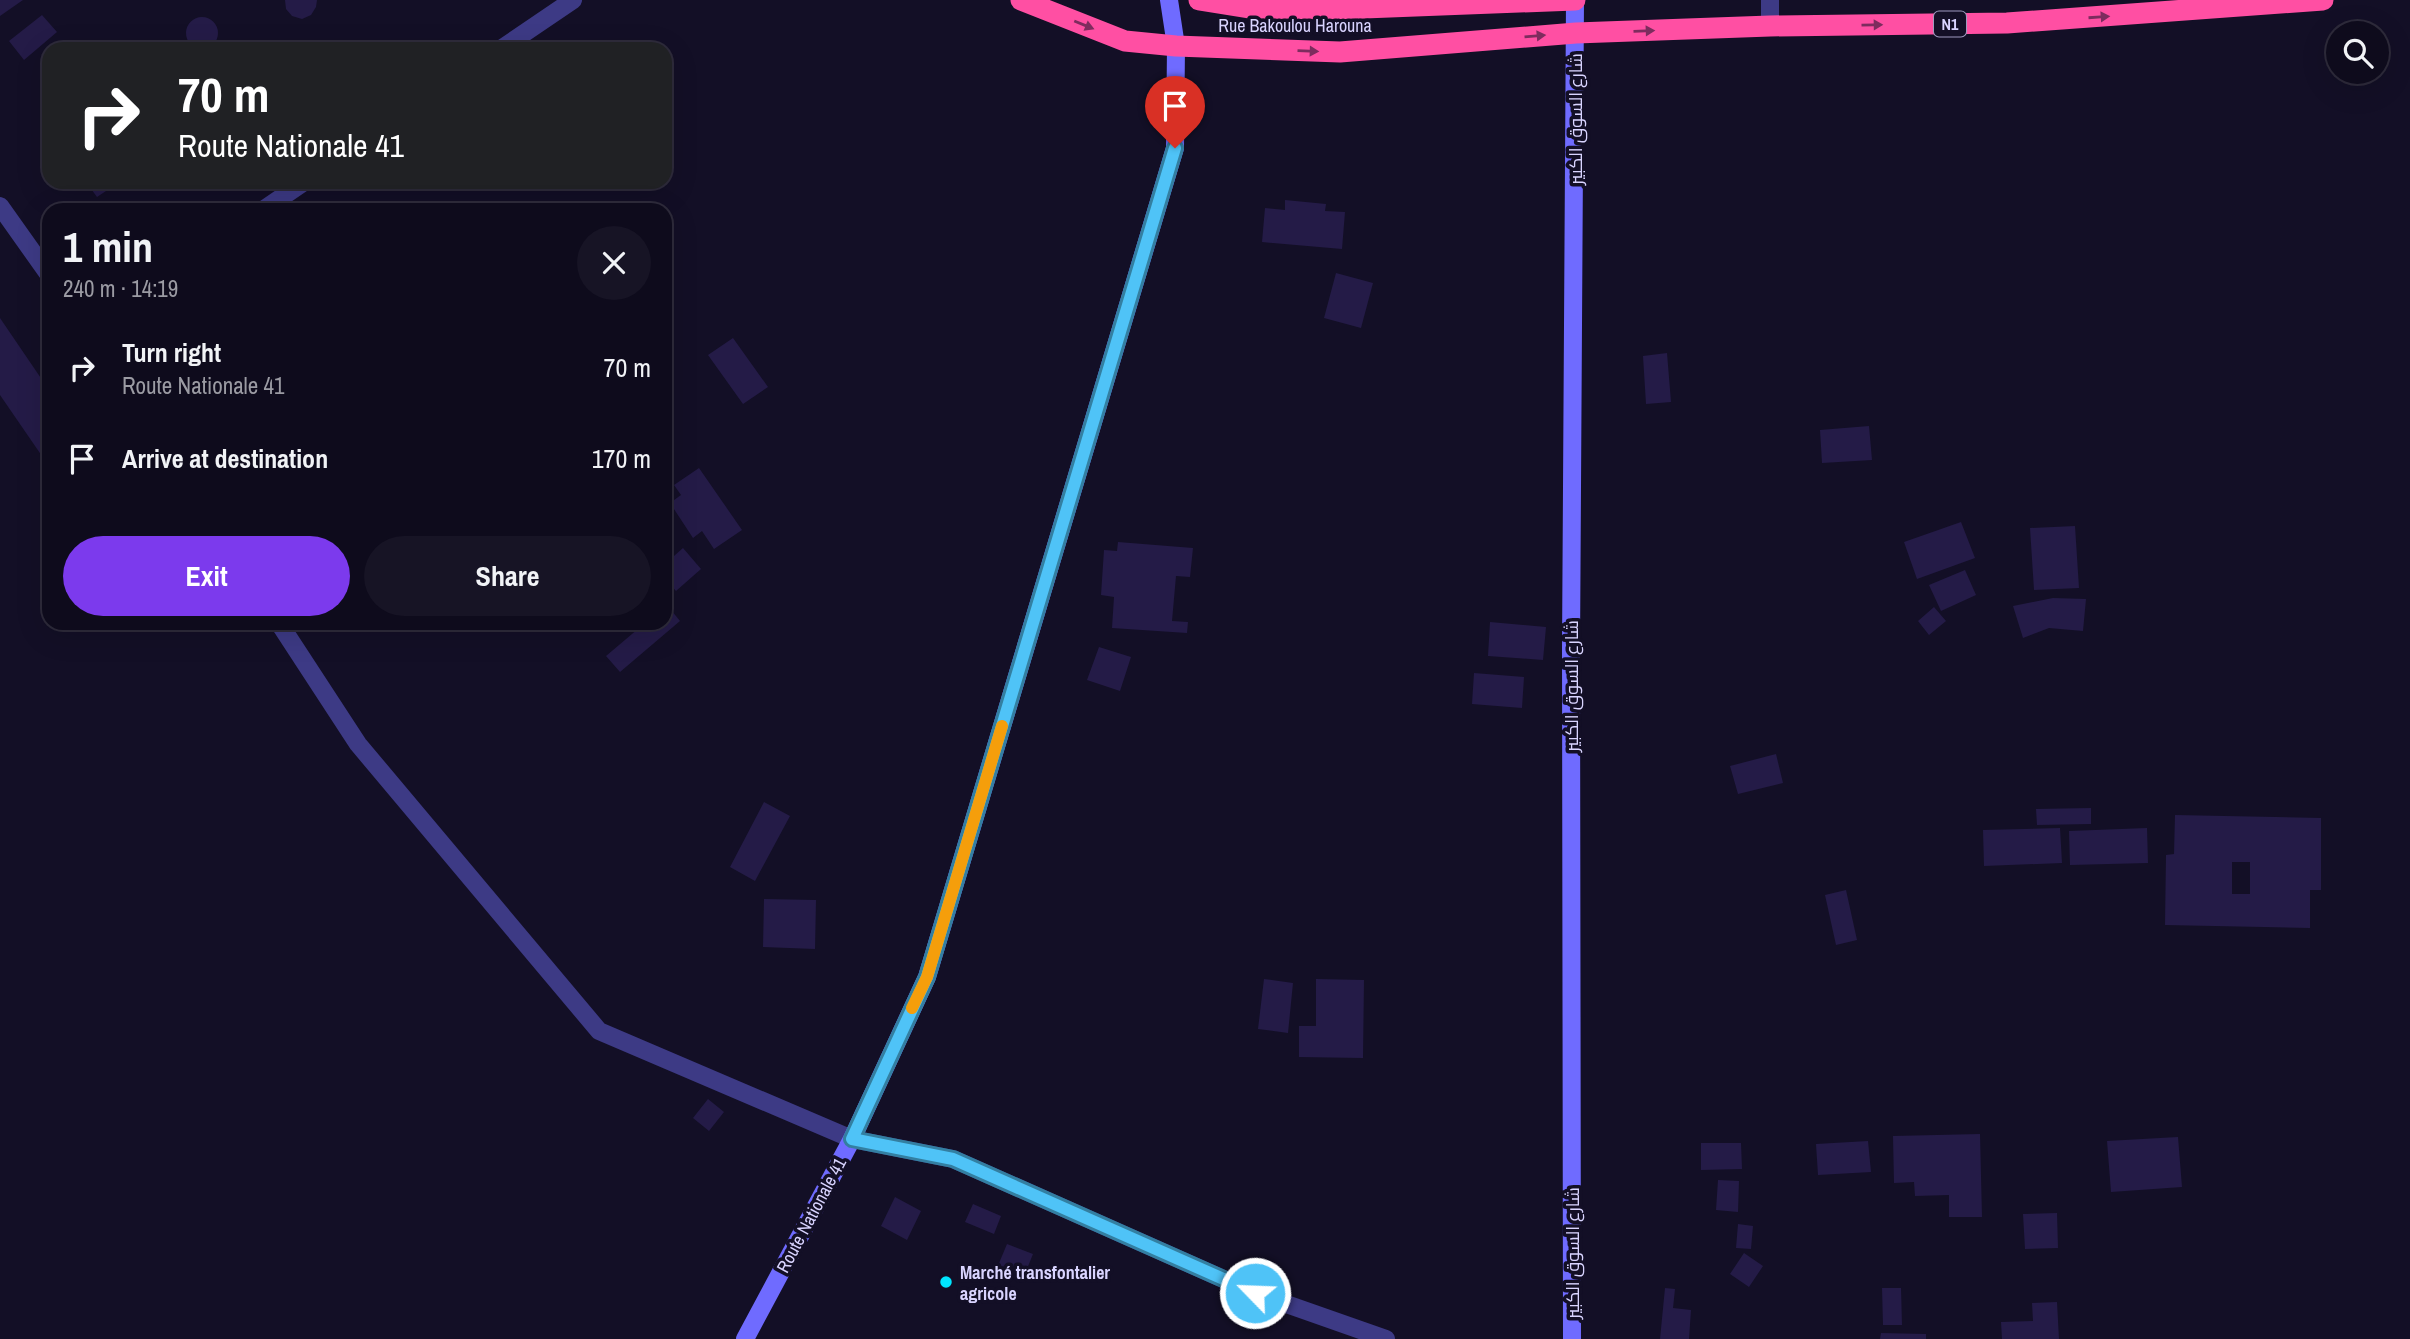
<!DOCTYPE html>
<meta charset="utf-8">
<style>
:root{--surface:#0e0b1c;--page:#171425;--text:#f1f3f6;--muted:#9b9ba3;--line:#2e2b3b;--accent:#7c3aed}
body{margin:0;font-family:"Archivo Narrow",Cairo,sans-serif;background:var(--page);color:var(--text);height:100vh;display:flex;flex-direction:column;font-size:26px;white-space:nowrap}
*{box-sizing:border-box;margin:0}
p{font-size:23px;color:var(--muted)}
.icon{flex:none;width:38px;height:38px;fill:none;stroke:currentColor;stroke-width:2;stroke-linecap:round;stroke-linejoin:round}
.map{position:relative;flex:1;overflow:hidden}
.drawer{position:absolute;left:42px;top:203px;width:630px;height:427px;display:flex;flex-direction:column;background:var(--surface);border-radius:21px;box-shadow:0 7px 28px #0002,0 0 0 2px var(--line)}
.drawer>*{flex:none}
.top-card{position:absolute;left:42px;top:42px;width:630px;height:147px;border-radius:21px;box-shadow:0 7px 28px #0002,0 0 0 2px var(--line);background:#202124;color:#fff;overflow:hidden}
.controls{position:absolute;left:2326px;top:21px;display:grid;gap:14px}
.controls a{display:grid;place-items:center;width:63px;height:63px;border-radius:50%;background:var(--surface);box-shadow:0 7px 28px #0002,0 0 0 2px var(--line);font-size:35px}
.pin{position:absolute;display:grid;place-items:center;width:60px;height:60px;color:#fff;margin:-72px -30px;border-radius:50% 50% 50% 0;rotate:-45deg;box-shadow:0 0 7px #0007}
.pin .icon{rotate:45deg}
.me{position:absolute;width:77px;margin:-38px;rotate:294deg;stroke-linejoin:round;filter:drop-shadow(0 0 5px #0008)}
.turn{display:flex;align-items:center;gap:24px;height:147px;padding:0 21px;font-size:32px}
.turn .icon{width:91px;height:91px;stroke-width:2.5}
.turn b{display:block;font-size:49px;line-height:60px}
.round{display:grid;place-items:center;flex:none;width:74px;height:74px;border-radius:37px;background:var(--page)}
.overview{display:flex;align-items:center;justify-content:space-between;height:119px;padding:0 21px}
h1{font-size:42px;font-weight:800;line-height:52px}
.button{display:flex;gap:14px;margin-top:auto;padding:14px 21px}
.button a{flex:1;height:80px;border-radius:42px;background:var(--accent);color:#fff;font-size:28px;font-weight:800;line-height:80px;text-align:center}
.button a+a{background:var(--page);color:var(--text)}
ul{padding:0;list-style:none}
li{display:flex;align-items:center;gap:21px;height:91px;padding:0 21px}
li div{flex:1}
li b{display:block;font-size:26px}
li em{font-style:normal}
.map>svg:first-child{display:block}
</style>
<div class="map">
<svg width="2410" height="1339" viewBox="0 0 2410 1339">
<rect width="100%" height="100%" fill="#130f26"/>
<path fill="#241b47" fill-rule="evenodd" d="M0,0h23l-23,16z
M285,0h32l-1,7 -5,8 -9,4 -10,-3 -6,-7z
M42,15l15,17 -33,28 -15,-19z
M186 33a16 16 0 1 1 32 0a16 16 0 1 1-32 0Z
M86,182h18l5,7 -12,8z
M1285,200l41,4 -1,7 20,1 -3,37 -80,-7 3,-34 20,2z
M1336,273l37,10 -12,45 -37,-10z
M0,318l49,72v66l-5,3 -44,-64z
M733,338l35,49 -25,17 -35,-49z
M1667,353l4,49 -25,2 -3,-48z
M1869,426l3,34 -50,3 -2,-33z
M699,468l43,62 -28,19 -12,-18 -9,7 -23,-35 11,-8 -7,-10z
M1961,522l14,36 -58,21 -13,-37z
M2075,526l4,62 -45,2 -4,-62z
M1118,542l75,6 -3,29 -14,-1 -4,45 16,1 -1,11 -75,-5 2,-31 -13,-2 3,-45 13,1z
M683,548l18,21 -25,22 -11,-12v-15z
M1965,570l11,25 -35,16 -12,-26z
M2053,598l33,1 -3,32 -34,-3 -26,10 -10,-32z
M667,605l13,16 -60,51 -14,-16 39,-33h20z
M1934,607l12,14 -17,14 -11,-14z
M1490,622l56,5 -3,33 -55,-4z
M1099,647l32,10 -11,34 -33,-11z
M1474,673l50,4 -2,31 -50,-4z
M1776,754l7,29 -45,11 -8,-28z
M764,802l26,14 -35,65 -25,-14z
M2091,808v16l-54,1 -1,-16z
M2175,815l146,3v72h-11v38l-145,-3 1,-70 8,-1zM2232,862h18v32h-18z
M2060,828l2,35 -78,3 -1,-36z
M2147,828l1,35 -78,2 -1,-34z
M1846,890l11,50 -21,5 -11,-50z
M764,899l52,1 -1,49 -52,-2z
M1264,979l29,4 -5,50 -30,-4z
M1316,979l48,1 -1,78 -64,-1v-31h17z
M708,1099l16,13 -15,19 -16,-13z
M1980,1134l2,83h-33v-22l-34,1 -1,-14 -20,1 -1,-47z
M2178,1137l4,50 -71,5 -4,-51z
M1868,1141l3,31 -53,3 -2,-31z
M1701,1143h40l1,26 -41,1z
M1718,1180l21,1 -1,31 -22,-2z
M895,1197l26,14 -14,29 -26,-14z
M973,1204l28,12 -7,18 -29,-12z
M2057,1213l1,35 -33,1 -2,-35z
M1738,1224l15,2 -2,23 -15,-1z
M1007,1244l26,10 -10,25 -26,-11z
M1744,1253l19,13 -14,21 -19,-13z
M1665,1288l10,1 -2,19 18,2 -2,29h-29z
M1882,1288h19l1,37h-19z
M2057,1302l2,37h-57l-1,-17 32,-1 -1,-18z
M1881,1333l45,1v5h-46z"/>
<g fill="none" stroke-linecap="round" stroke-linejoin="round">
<path stroke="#3d3a85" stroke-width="18" d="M1770,26v-26
M501,49l72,-49
M0,206l49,69
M263,210l41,-28
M279,623l79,121 241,287 253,108 101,20 302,134 131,46"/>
<path stroke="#6f6bff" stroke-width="18" d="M745,1339l107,-200 75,-162 248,-829 1,-102 -7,-46
M1572,1339l-1,-690 4,-649"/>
<path stroke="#ff4fa3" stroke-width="21" d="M1021,0l104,41 51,5 164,6 236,-19 194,-7 237,-3 316,-23
M1199,0l50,8 89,1 237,-9"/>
</g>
<defs><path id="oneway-solid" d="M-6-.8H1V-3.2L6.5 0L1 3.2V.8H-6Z" transform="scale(1.75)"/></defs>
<g fill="#7d2c5e">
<use href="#oneway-solid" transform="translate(2099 17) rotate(-4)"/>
<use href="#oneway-solid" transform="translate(1084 25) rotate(22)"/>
<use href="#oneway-solid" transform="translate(1872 25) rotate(-1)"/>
<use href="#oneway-solid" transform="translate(1644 31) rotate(-2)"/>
<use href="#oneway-solid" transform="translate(1535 36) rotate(-5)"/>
<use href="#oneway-solid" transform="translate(1308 51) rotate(2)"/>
</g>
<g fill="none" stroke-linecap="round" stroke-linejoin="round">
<g stroke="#337fa1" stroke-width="18">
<path id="route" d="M1175,148l-248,829 -75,162 101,20 302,134"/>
</g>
<use href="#route" stroke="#4fc3f7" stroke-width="12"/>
<path stroke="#f59e0b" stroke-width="12" d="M912,1008l15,-31 75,-251"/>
</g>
<circle fill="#00e5ff" stroke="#130f26" stroke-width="2.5" cx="946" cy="1282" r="7"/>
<g text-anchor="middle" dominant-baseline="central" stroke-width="7" stroke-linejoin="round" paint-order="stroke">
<rect fill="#130f26" stroke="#9e99be" stroke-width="2" x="1934" y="11.5" width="32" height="25" rx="5"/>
<g font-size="16" font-weight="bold" fill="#d9d4ff">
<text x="1950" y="24">N1</text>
</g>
<g font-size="18" fill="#d9d4ff" stroke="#130f26">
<text x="1295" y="25">Rue Bakoulou Harouna</text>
<text transform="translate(1575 119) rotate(-90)">شارع السوق الكبير</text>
<text transform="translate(1571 686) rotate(-90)">شارع السوق الكبير</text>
<text transform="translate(811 1215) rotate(-62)">Route Nationale 41</text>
<text transform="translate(1572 1253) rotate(-90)">شارع السوق الكبير</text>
</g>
<g font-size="18" font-weight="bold" fill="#d9d4ff" stroke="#130f26" text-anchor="start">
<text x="960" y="1272">Marché transfontalier<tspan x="960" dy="21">agricole</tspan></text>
</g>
</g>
</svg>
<div class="controls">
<a><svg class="icon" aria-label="search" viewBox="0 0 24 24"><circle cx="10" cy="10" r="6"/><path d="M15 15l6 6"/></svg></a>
</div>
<div class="pin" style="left:1175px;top:148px;background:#d93025"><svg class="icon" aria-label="arrive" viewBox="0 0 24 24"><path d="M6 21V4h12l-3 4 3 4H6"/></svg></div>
<svg class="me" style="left:1255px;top:1293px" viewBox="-20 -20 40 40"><circle r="17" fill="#4fc3f7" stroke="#fff" stroke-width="3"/><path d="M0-11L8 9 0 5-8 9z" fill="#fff"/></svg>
<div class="top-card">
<div class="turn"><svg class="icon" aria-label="right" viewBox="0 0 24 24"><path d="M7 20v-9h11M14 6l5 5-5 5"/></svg><div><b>70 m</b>Route Nationale 41</div></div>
</div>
<section class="drawer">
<div class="overview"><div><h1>1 min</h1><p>240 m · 14:19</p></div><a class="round"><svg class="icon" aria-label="close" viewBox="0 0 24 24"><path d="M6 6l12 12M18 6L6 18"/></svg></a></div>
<ul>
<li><svg class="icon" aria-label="right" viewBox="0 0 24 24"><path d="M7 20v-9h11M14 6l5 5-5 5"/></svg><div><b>Turn right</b><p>Route Nationale 41</p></div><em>70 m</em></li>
<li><svg class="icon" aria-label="arrive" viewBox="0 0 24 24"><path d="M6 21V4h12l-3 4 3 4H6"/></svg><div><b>Arrive at destination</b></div><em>170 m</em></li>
</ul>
<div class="button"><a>Exit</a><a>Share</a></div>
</section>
</div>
